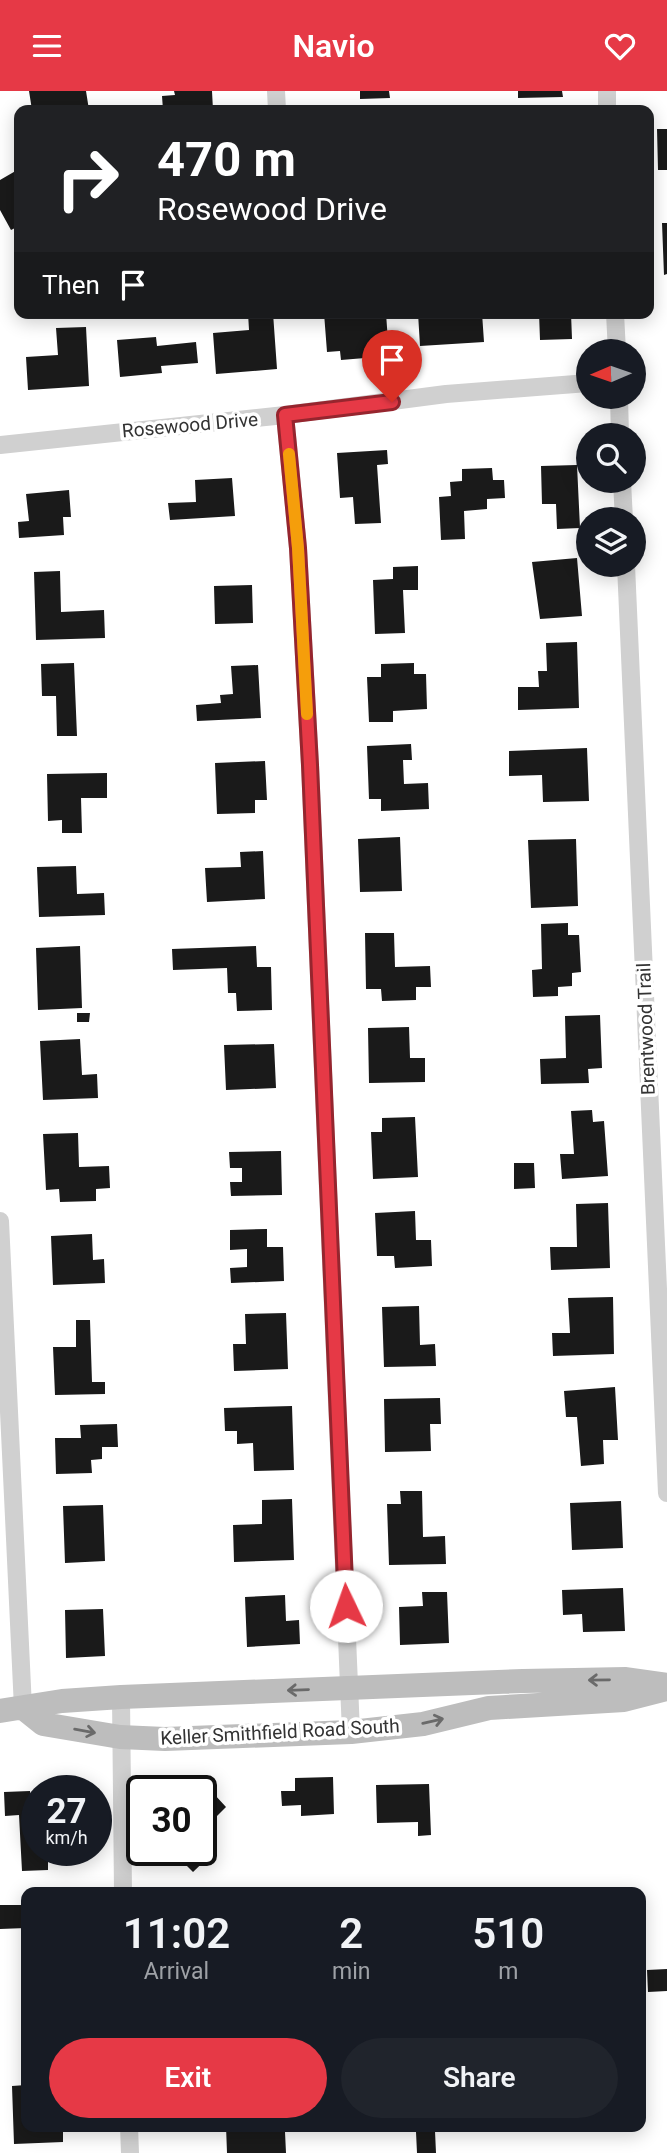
<!DOCTYPE html>
<style>
:root{--surface:#171b24;--page:#20242c;--text:#f1f3f6;--muted:#9ea1a6;--accent:#e63946}
body{margin:0;font-family:Roboto,sans-serif;background:var(--page);color:var(--text);height:100vh;display:flex;flex-direction:column;font-size:26px;white-space:nowrap}
*{box-sizing:border-box;margin:0}
p{font-size:23px;color:var(--muted)}
.icon{flex:none;width:38px;height:38px;fill:none;stroke:currentColor;stroke-width:2;stroke-linecap:round;stroke-linejoin:round}
.map{position:relative;flex:1;overflow:hidden}
.details{position:absolute;left:21px;top:1796px;width:625px;height:245px;display:flex;flex-direction:column;background:var(--surface);border-radius:14px;box-shadow:0 4px 18px #0003}
.details>*{flex:none}
.banner{position:absolute;left:14px;top:14px;width:640px;height:214px;border-radius:14px;box-shadow:0 4px 18px #0003;background:#202124;color:#fff;overflow:hidden}
.needle{width:46px;rotate:268deg}
.tools{position:absolute;left:576px;top:248px;display:grid;gap:14px}
.tools a{display:grid;place-items:center;width:70px;height:70px;border-radius:50%;background:var(--surface);box-shadow:0 4px 18px #0003;font-size:35px}
.speed{position:absolute;left:21px;top:1684px;display:flex;gap:14px;font-size:35px;font-weight:700;text-align:center}
.speed>*{display:grid;place-content:center;width:91px;height:91px;border-radius:50%;background:var(--surface);box-shadow:0 4px 18px #0003;line-height:1}
.speed small{font-size:18px;font-weight:400}
.speed .limit{border:4px solid #111;border-radius:10px;background:#fff;color:#111}
.pin{position:absolute;display:grid;place-items:center;width:60px;height:60px;color:#fff;margin:-72px -30px;border-radius:50% 50% 50% 0;rotate:-45deg;box-shadow:0 0 7px #0007}
.pin .icon{rotate:45deg}
.me{position:absolute;width:77px;margin:-38px;rotate:357deg;stroke-linejoin:round;filter:drop-shadow(0 0 5px #0008)}
.turn{display:flex;align-items:center;gap:24px;height:147px;padding:0 28px;font-size:32px}
.turn .icon{width:91px;height:91px;stroke-width:2.5}
.turn b{display:block;font-size:49px;line-height:60px}
.then{display:flex;align-items:center;height:66px;padding:0 28px;background:#0003;gap:14px;font-size:26px}
.eta{display:flex;justify-content:space-evenly;align-items:center;height:119px;text-align:center}
.eta b{font-size:42px;font-weight:600;line-height:49px}
.primary-button{display:flex;gap:14px;margin-top:auto;padding:14px 28px}
.primary-button a{flex:1;height:80px;border-radius:42px;background:var(--accent);color:#fff;font-size:28px;font-weight:600;line-height:80px;text-align:center}
.primary-button a+a{background:var(--page);color:var(--text)}
header{display:flex;justify-content:space-between;align-items:center;height:91px;padding:0 28px;background:var(--accent);color:#fff;font-size:32px;font-weight:600}
.map>svg:first-child{display:block}
</style>
<header><svg class="icon" aria-label="menu" viewBox="0 0 24 24"><path d="M4 6h16M4 12h16M4 18h16"/></svg>Navio<svg class="icon" aria-label="heart" viewBox="0 0 24 24"><path d="M12 20l-8-8c-3-5 5-10 8-4 3-6 11-1 8 4z"/></svg></header>
<div class="map">
<svg width="667" height="2062" viewBox="0 0 667 2062">
<rect width="100%" height="100%" fill="#fff"/>
<path fill="#1a1a1a" d="M29,0h57l3,19h-57z
M174,0h38l1,19h-50l-1,-14 13,-1z
M360,0h29l1,7 -30,1z
M518,0h44l1,6 -45,1z
M657,38h10v41h-9z
M19,78v57l-8,4 -11,-20v-30z
M662,132h5v51l-3,1z
M248,222h25l4,56 -61,5 -3,-41 36,-3z
M324,222h25l1,2 36,-2 3,43 -48,4 -1,-9 -13,1z
M418,222h64l2,29 -64,4z
M539,222h32l1,26 -32,1z
M86,236l3,59 -61,4 -2,-33 32,-2 -2,-27z
M156,246l1,9 39,-4 2,21 -37,3 1,7 -42,4 -3,-37z
M387,359l1,14 -11,1 4,58 -26,1 -2,-27 -13,1 -3,-45z
M577,374l3,63 -23,1 -1,-25h-14l-1,-38z
M492,377l1,12h11l1,18 -18,1v10l-23,2 1,28 -24,1 -2,-43 12,-1 -1,-14 12,-1v-12z
M232,387l3,38 -65,4 -2,-17 28,-1 -1,-22z
M69,399l2,27h-8l1,18 -45,3 -1,-16 11,-1 -3,-27z
M577,467l5,58 -42,3 -8,-57z
M418,475v24h-15l2,43 -30,1 -2,-54 20,-1v-12z
M60,480l1,41 43,-2 1,28 -69,2 -2,-68z
M252,494l1,38 -38,1 -1,-38z
M577,551l2,66 -61,2v-23h21l-1,-16h9l-1,-28z
M74,572l3,73h-20l-1,-40h-14l-1,-32z
M414,572v11h12l1,35 -34,2v11h-24l-2,-45h14v-13z
M258,574l3,53 -64,3 -1,-16 25,-2 -1,-8 13,-1 -2,-28z
M411,653l1,16h-9l1,24 24,-1 1,26 -48,2v-12h-12l-2,-53z
M587,657l2,53 -46,1 -1,-27 -33,1v-25z
M265,670l2,39h-12v13l-38,1 -2,-51z
M107,682v25h-26l1,35h-20v-13l-14,1 -1,-47z
M400,746l2,54 -42,1 -2,-53z
M576,748l2,67 -47,2 -3,-68z
M263,760l2,48 -58,3 -2,-34 36,-1 -1,-15z
M76,775l1,28 27,-1 1,22 -66,2 -2,-50z
M568,832v12h11l2,37 -9,1v13l-14,1v9l-25,1 -1,-27 10,-1 -1,-45z
M365,842h29l1,34 35,-1 1,21h-15v13l-34,1 -1,-12h-15z
M80,855l2,62 -44,2 -2,-62z
M256,855l1,21h14l1,43 -35,1 -1,-18h-8l-1,-25 -54,2 -1,-21z
M77,922h13l-1,9h-12z
M600,924l2,53 -14,1 1,14 -48,1 -1,-25 26,-1 -1,-42z
M409,936l1,31h15v24l-56,1 -1,-55z
M80,948l2,36 15,-1 1,24 -55,2 -3,-59z
M274,953l2,44 -50,2 -2,-45z
M592,1019l1,12 11,-1 4,55 -46,3 -2,-25h14l-3,-43z
M415,1026l3,60 -45,2 -2,-47h11v-14z
M78,1042l1,34 30,-1 1,22 -14,1v12l-36,1 -1,-13 -13,1 -3,-56z
M281,1060l1,44 -51,1 -1,-14h12v-14h-12l-1,-16z
M514,1072h20l1,25 -21,1z
M608,1112l2,65 -59,2 -1,-23h27l-1,-43z
M415,1120l1,29h15l1,26 -37,2 -1,-12h-17l-2,-43z
M267,1138v18h16l1,34 -53,2 -1,-15 17,-1v-18l-17,1v-20z
M92,1143l1,26 11,-1 1,24 -52,2 -2,-49z
M613,1206l1,57 -61,2 -1,-23h18l-2,-35z
M419,1215l1,39 15,-1 1,22 -52,1 -2,-60z
M286,1222l2,56 -54,2 -1,-27h13l-1,-30z
M76,1229h14l2,62h13v12l-50,1 -2,-48h23z
M615,1296l3,53h-15l1,24 -23,2 -4,-49h-11l-2,-26z
M440,1307l1,26h-11l1,27 -46,1 -1,-53z
M292,1315l2,64 -40,1 -1,-28 -16,1v-13h-12l-1,-23z
M117,1333l1,23h-16v12l-11,1 1,13 -36,1 -1,-36h26l-1,-13z
M400,1400h22l1,46 22,-1 1,28 -57,1 -2,-61h14z
M292,1408l2,61 -60,2 -1,-37 29,-1v-24z
M621,1410l2,47 -51,2 -2,-47z
M103,1414l2,56 -40,2 -2,-57z
M623,1497l2,43 -42,1 -1,-18 -19,1 -1,-25z
M422,1501h25l2,51 -49,2 -1,-38 24,-1z
M285,1504l1,26 13,-1 1,24 -53,3 -2,-50z
M103,1518l2,47 -39,2 -1,-48z
M333,1686l1,37 -33,2v-11l-19,1 -1,-15h14v-13z
M429,1693l2,51 -13,1v-14l-41,1 -1,-38z
M30,1700l1,12h6v47h24l1,8 -14,1v11l-26,1 -3,-56 -14,1 -1,-24z
M214,1703l12,13 -25,25v-34l5,5z
M201,1742l16,16 -24,23 -22,-22h30z
M0,1814h26v23l-26,1z
M667,1878v22l-19,1 -1,-22z
M26,1994v41h37v16l-49,2 -2,-58z
M226,2035h49v6h10l1,21h-59z
M435,2040l1,22h-19l-1,-21z"/>
<g fill="none" stroke-linecap="round" stroke-linejoin="round">
<path stroke="#d0d0d0" stroke-width="18" d="M276,0l1,19
M607,0v19
M615,222l2,39
M619,306l1,39
M285,324l13,133 12,217 41,967
M0,354l285,-30 161,-21 142,-11
M622,390l2,39
M626,474l41,928
M0,1130l23,487
M121,1606l2,195
M129,2035l1,27"/>
<path stroke="#bdbdbd" stroke-width="24" d="M23,1617l20,16 77,13 45,2 186,-7 72,-8 66,-16 135,-8 42,-11
M0,1620l62,-10 59,-4 402,-16 103,-2 41,6"/>
</g>
<defs><path id="oneway-shaft" d="M-6 0H5M1.5-3L5.5 0L1.5 3" fill="none" stroke-width="1.6" stroke-linecap="round" stroke-linejoin="round" transform="scale(1.75)"/></defs>
<g stroke="#6a6a6a">
<use href="#oneway-shaft" transform="translate(599 1589) rotate(179)"/>
<use href="#oneway-shaft" transform="translate(298 1599) rotate(178)"/>
<use href="#oneway-shaft" transform="translate(433 1630) rotate(-13)"/>
<use href="#oneway-shaft" transform="translate(85 1640) rotate(10)"/>
</g>
<g fill="none" stroke-linecap="round" stroke-linejoin="round">
<g stroke="#96252e" stroke-width="18">
<path id="route" d="M346,1515l-36,-841 -12,-217 -13,-133 107,-13"/>
</g>
<use href="#route" stroke="#e63946" stroke-width="12"/>
<path stroke="#f59e0b" stroke-width="12" d="M289,363l9,94 9,166"/>
</g>
<g text-anchor="middle" dominant-baseline="central" stroke-width="7" stroke-linejoin="round" paint-order="stroke">
<g font-size="19" fill="#333" stroke="#fff">
<text transform="translate(190 334) rotate(-5)">Rosewood Drive</text>
<text transform="translate(646 938) rotate(-92)">Brentwood Trail</text>
<text transform="translate(280 1641) rotate(-3)">Keller Smithfield Road South</text>
</g>
</g>
</svg>
<div class="tools">
<a><svg class="needle" viewBox="-14 -14 28 28"><path d="M0-13l5 13h-10z" fill="#e53935"/><path d="M0 13l5-13h-10z" fill="#9ea1a6"/></svg></a>
<a><svg class="icon" aria-label="search" viewBox="0 0 24 24"><circle cx="10" cy="10" r="6"/><path d="M15 15l6 6"/></svg></a>
<a><svg class="icon" aria-label="layers" viewBox="0 0 24 24"><path d="M12 4l9 5-9 5-9-5zM3 14l9 5 9-5"/></svg></a>
</div>
<div class="speed"><div>27<small>km/h</small></div><div class="limit">30</div></div>
<div class="pin" style="left:392px;top:311px;background:#d93025"><svg class="icon" aria-label="arrive" viewBox="0 0 24 24"><path d="M6 21V4h12l-3 4 3 4H6"/></svg></div>
<svg class="me" style="left:346px;top:1515px" viewBox="-20 -20 40 40"><circle r="19" fill="#fff"/><path d="M0-13L10 11 0 6-10 11z" fill="#e63946"/></svg>
<div class="banner">
<div class="turn"><svg class="icon" aria-label="right" viewBox="0 0 24 24"><path d="M7 20v-9h11M14 6l5 5-5 5"/></svg><div><b>470 m</b>Rosewood Drive</div></div>
<div class="then">Then<svg class="icon" aria-label="arrive" viewBox="0 0 24 24"><path d="M6 21V4h12l-3 4 3 4H6"/></svg></div>
</div>
<section class="details">
<div class="eta">
<div><b>11:02</b><p>Arrival</p></div>
<div><b>2</b><p>min</p></div>
<div><b>510</b><p>m</p></div>
</div>
<div class="primary-button"><a>Exit</a><a>Share</a></div>
</section>
</div>
